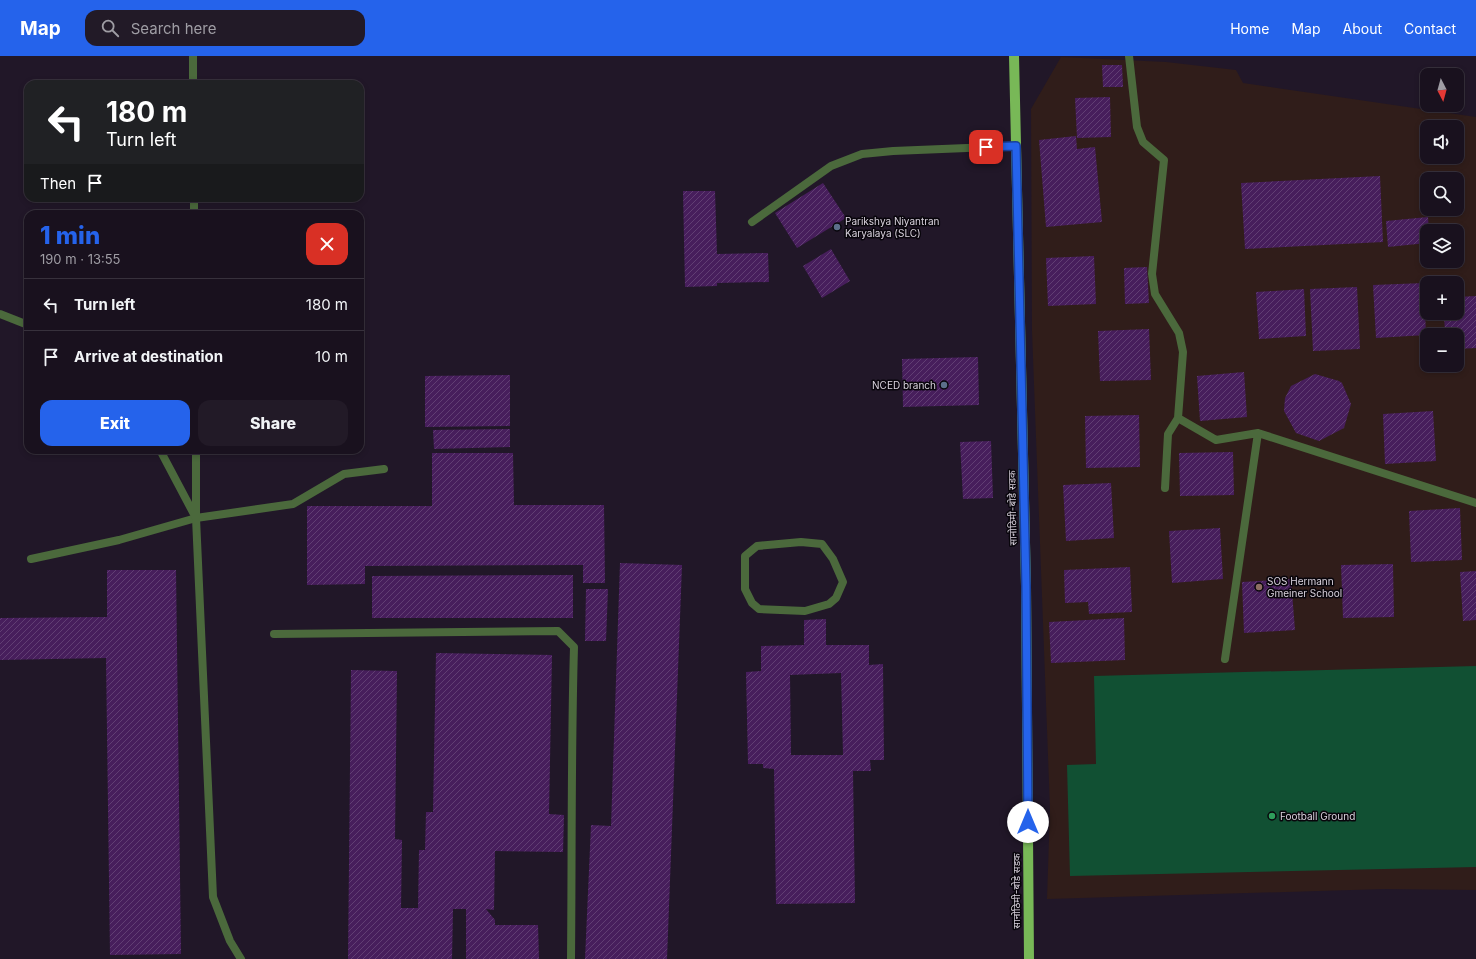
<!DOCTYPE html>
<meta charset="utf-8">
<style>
:root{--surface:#19111e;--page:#221a27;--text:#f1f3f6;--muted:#9f9da4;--line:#37313c;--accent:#2563eb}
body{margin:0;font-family:Inter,"Noto Sans Devanagari",sans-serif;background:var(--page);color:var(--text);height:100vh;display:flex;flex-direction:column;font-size:15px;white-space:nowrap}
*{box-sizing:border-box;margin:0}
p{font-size:13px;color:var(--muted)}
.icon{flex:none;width:22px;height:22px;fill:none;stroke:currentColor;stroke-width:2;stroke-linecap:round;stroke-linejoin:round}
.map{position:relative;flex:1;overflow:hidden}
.details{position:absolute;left:24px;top:154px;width:340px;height:244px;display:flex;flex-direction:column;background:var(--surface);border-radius:12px;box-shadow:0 2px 6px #0003,0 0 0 1px var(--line)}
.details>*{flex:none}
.banner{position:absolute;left:24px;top:24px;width:340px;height:122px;border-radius:12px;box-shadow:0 2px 6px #0003,0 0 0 1px var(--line);background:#202124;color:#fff;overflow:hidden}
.needle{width:26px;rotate:174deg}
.tools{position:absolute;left:1420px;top:12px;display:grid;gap:8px}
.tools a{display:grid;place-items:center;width:44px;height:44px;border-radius:8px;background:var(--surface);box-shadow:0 2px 6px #0003,0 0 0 1px var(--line);font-size:20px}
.pin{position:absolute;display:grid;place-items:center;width:34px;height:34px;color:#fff;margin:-17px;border-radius:8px;box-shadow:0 2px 6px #0006}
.me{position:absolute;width:44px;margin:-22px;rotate:0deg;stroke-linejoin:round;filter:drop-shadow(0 0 3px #0008)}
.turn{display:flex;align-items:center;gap:14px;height:84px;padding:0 16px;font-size:18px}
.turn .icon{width:52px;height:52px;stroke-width:2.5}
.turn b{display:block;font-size:28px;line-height:34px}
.then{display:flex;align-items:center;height:38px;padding:0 16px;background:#0003;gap:8px;font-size:15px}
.round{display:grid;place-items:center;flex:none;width:42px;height:42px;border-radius:12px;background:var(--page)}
.summary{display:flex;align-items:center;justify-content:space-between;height:68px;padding:0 16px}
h1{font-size:24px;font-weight:800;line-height:30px;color:var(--accent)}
.action{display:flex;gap:8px;margin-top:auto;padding:8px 16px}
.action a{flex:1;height:46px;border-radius:12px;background:var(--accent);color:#fff;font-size:16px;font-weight:800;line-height:46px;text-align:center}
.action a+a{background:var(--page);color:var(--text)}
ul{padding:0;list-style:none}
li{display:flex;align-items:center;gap:12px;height:52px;padding:0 16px;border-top:1px solid var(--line)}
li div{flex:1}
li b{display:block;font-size:15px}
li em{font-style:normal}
header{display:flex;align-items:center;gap:24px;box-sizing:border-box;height:56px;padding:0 20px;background:var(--accent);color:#fff}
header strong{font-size:19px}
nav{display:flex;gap:22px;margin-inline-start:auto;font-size:14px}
.search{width:280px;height:36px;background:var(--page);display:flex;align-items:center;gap:10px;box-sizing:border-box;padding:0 14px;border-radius:12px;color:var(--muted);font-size:15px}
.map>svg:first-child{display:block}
</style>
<header>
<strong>Map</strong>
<div class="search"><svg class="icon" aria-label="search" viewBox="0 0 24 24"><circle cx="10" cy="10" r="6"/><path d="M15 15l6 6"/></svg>Search here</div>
<nav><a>Home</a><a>Map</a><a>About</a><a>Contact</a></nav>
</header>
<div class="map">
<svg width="1476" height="903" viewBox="0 0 1476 903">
<defs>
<pattern id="building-hatch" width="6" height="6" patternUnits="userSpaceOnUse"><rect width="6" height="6" fill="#471e5c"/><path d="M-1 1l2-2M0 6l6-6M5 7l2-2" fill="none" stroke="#613e73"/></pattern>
</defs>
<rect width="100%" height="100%" fill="#211728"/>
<path fill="#301d1a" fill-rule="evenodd" d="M1061,1l105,5 70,8 7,13 233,34v773l-92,-1 -337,10 3,-90 -18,-478 -1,-222zM1427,71h30v30h-30zM1427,123h30v30h-30zM1427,175h30v30h-30zM1427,227h30v30h-30zM1427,279h30v30h-30z"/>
<path fill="#115033" d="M1476,610v201l-406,9 -3,-111 29,-1 -2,-88z"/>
<path fill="url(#building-hatch)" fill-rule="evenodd" d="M1102,9h20l1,22h-20z
M1110,41l1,40 -34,1 -2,-40z
M1076,80l1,13 18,-2 7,75 -56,5 -7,-87z
M1380,120l3,66 -138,7 -4,-66z
M823,127l23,35 -49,30 -22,-35z
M683,135h32l2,63 51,-1 1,29 -52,1v3l-32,1z
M1428,161l1,14h-2v12l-39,4 -2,-26z
M831,193l19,32 -28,17 -19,-32z
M1094,200l2,48 -48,2 -2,-48z
M1147,211l2,36 -24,1 -1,-36z
M1424,227l2,52 -50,3 -3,-53z
M1357,231l3,62 -47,2 -3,-62z
M1304,233l2,47 -47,3 -3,-47z
M1476,240v52l-19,1v-14h-12l-1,-22h13v-16z
M1149,273l2,51 -51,1 -2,-50z
M978,301l1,48 -76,2 -1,-48z
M1244,316l3,45 -47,4 -3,-45z
M1315,318l24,7 3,2 9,21 -7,24 -25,13 -23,-8 -12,-22 1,-13 6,-12z
M510,319v51l-85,1v-51z
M1433,355l3,50 -51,3 -2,-50z
M1139,359l1,52 -54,1 -1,-52z
M510,373v18l-76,2 -1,-19z
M991,385l2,57 -30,1 -3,-57z
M1233,396l1,43 -54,1 -1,-43z
M432,397h81l1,52h90l1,78h-22v-18l-218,1v18l-58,1v-79h125z
M1111,427l3,55 -48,3 -3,-56z
M1460,452l2,52 -51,2 -2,-51z
M1220,472l3,51 -51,4 -3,-52z
M620,507l62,2 -15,394h-82l6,-134 20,1z
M1393,508l1,53 -51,1 -2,-53z
M1130,511l2,45 -43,2 -1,-12 -23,1 -1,-33z
M107,514h69l5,384 -71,1 -4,-297 -106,2v-42l107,-1z
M1476,515v49l-13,1 -3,-49z
M573,519v43h-201v-42z
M1291,523l4,51 -51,3 -2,-51z
M586,533h22l-2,52h-21z
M1124,562l1,42 -74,3 -2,-41z
M826,563v26h43v20l14,-1 1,96h-14l1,11h-18l2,132 -79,1 -2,-135 -11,-1v-4h-15l-2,-92 15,-1v-25l43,-1v-25zM841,617l2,82h-52l-1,-80z
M436,597l116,2 -3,159 15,1 -1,37 -68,-1 -1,59 -8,-1 9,11v5h43l1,34h-73v-50h-13l-1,50h-104l3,-289 46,1 -2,168 7,1 -1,68h17l1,-58h6l1,-38h7z"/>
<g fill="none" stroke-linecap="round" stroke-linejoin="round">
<path stroke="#4b693c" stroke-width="8" d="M752,166l79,-56 31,-12 31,-3 123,-5
M801,486l21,2 11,15 10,23 -7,16 -7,6 -24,7 -46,-2 -7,-6 -7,-14v-33l12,-10z
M31,503l88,-19 77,-22
M274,578l284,-3 16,16c-3,104 -2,208 -3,312"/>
<path stroke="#4b693c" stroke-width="8" d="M193,0v28
M1129,0l8,71 6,15 21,18 -12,114 3,20 24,39 4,19 -5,66 -10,16 -3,54
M194,142v16
M0,258l28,11
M1178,362l38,22 42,-7 218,70
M160,394l36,68 97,-14 51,-30 40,-5
M196,394v68l17,379 17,44 11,18
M1225,603l33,-226"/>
<path stroke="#78b857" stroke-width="10" d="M1014,0l12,530 3,373"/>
</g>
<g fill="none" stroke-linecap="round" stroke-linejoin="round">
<g stroke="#184099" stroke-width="10">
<path id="route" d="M986,91l30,-1 10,440 2,236"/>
</g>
<use href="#route" stroke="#2563eb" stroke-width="7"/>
</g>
<g fill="#5c6f8a" stroke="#08050b" stroke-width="1.5">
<circle cx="837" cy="171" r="4"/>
<circle cx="944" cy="329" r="4"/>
</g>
<circle fill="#8d6e63" stroke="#08050b" stroke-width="1.5" cx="1259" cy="531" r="4"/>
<circle fill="#2e9e5b" stroke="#08050b" stroke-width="1.5" cx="1272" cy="760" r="4"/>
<g text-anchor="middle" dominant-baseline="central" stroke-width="3" stroke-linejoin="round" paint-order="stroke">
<g font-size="10" fill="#dad3de" stroke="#08050b" text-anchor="start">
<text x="845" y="165">Parikshya Niyantran<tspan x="845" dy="12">Karyalaya (SLC)</tspan></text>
<text x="936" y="329" text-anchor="end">NCED branch</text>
<text x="1267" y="525">SOS Hermann<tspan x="1267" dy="12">Gmeiner School</tspan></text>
<text x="1280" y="760">Football Ground</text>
</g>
<g font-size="10" fill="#dad3de" stroke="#08050b">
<text transform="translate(1012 452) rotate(-91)">सानोठिमी-बोडे सडक</text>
<text transform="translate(1016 835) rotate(-90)">सानोठिमी-बोडे सडक</text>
</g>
</g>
</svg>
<div class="tools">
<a><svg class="needle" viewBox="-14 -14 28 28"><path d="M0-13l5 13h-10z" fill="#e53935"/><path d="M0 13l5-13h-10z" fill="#9f9da4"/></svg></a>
<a><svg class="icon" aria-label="sound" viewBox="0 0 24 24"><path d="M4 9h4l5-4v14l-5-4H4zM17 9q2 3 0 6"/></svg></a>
<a><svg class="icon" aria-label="search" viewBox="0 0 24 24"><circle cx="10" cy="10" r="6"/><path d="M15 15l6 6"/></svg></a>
<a><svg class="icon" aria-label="layers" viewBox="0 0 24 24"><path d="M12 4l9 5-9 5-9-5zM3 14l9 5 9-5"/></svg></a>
<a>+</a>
<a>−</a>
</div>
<div class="pin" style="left:986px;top:91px;background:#d93025"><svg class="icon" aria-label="arrive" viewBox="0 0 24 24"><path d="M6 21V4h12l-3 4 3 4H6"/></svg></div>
<svg class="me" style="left:1028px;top:766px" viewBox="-20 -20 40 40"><circle r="19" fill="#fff"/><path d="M0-13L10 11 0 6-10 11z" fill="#2563eb"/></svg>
<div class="banner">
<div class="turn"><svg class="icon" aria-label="left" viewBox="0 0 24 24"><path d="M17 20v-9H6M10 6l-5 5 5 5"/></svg><div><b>180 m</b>Turn left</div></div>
<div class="then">Then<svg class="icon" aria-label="arrive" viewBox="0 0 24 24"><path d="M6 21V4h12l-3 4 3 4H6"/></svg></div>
</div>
<section class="details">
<div class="summary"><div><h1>1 min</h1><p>190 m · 13:55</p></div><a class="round" style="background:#d93025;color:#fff"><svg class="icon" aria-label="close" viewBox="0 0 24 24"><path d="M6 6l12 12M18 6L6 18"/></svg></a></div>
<ul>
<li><svg class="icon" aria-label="left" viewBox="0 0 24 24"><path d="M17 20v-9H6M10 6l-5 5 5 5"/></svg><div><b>Turn left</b></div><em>180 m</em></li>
<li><svg class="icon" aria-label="arrive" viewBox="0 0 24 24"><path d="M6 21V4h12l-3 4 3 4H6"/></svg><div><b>Arrive at destination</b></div><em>10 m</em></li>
</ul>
<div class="action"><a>Exit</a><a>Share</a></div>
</section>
</div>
